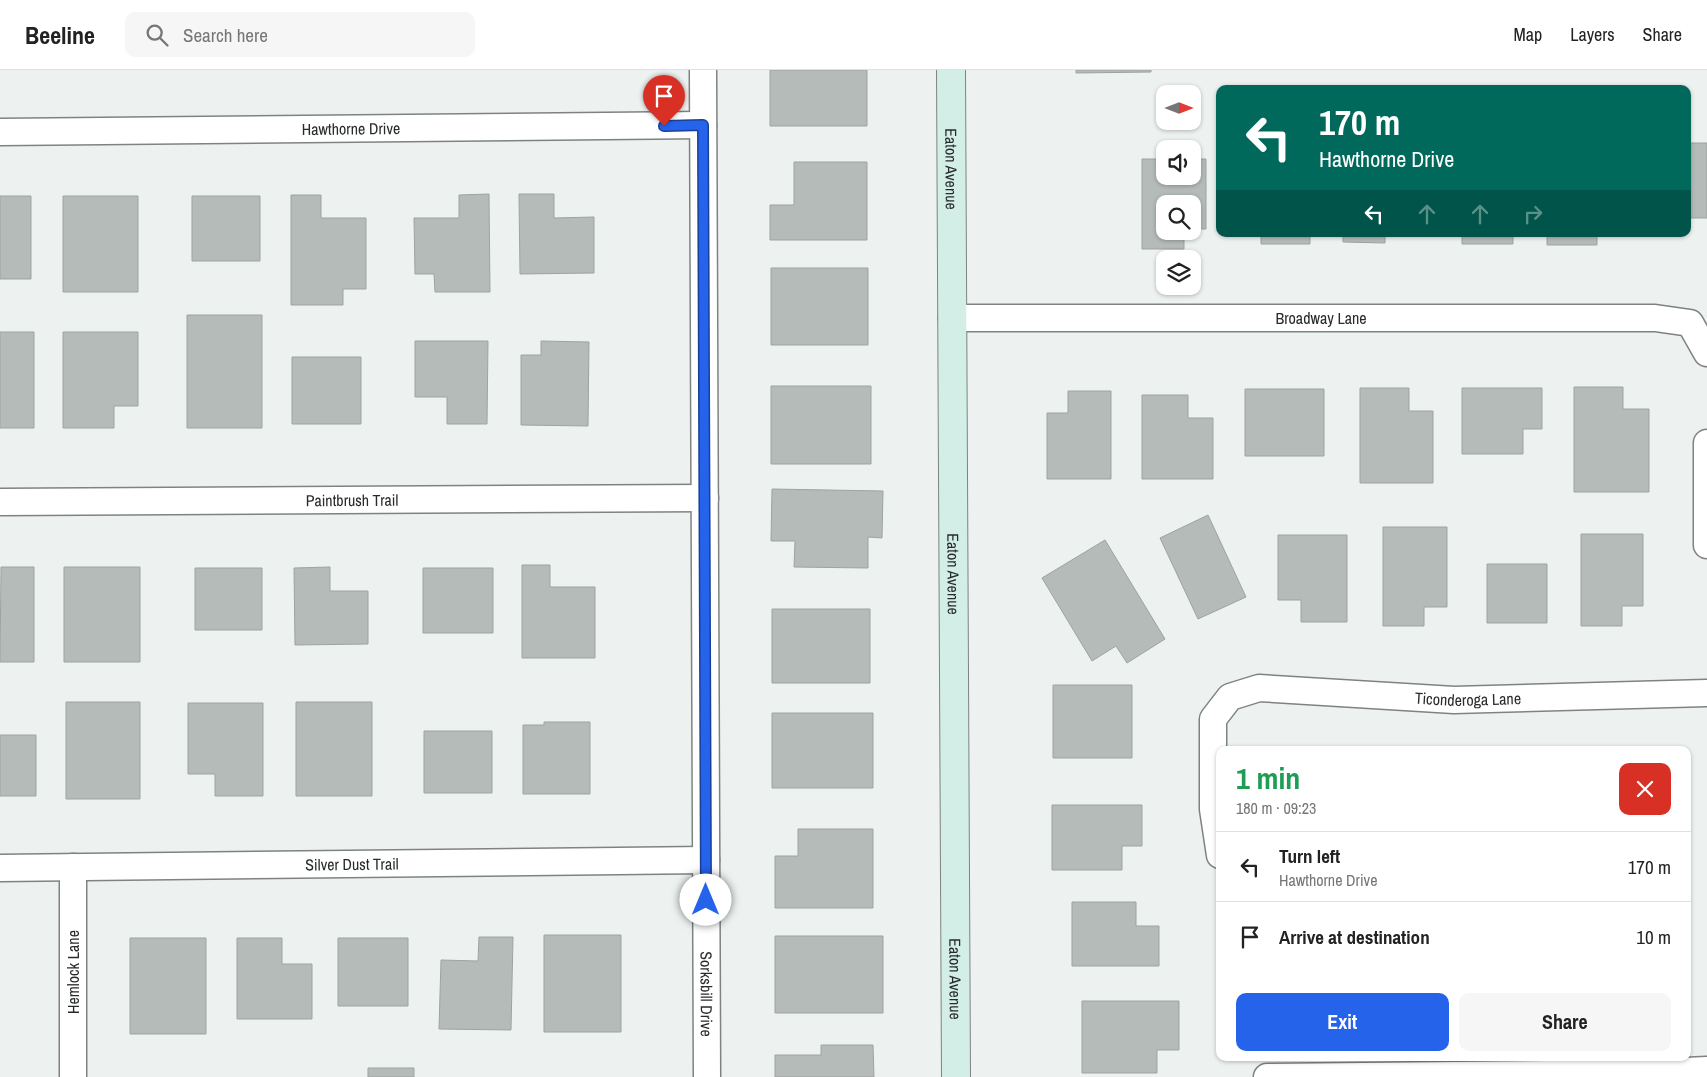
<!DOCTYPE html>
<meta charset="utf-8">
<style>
:root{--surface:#fff;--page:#f6f6f6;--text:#222;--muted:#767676;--line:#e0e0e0;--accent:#2563eb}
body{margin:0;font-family:"Archivo Narrow",sans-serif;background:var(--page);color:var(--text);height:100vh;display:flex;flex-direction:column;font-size:19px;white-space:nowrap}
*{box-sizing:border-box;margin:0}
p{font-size:16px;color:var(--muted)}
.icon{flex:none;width:28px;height:28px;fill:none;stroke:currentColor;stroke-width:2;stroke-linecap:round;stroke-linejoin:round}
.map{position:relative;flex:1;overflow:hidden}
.panel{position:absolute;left:1216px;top:676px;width:475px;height:315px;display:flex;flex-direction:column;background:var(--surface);border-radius:10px;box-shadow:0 1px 4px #0004}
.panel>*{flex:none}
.top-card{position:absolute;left:1216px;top:15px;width:475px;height:152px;border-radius:10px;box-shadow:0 1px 4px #0004;background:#00695c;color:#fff;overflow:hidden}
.needle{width:32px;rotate:90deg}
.controls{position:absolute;left:1156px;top:15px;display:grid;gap:10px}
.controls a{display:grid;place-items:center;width:45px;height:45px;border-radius:10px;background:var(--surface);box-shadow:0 1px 4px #0004;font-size:25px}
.pin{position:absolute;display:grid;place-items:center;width:42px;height:42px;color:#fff;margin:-51px -21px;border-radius:50% 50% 50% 0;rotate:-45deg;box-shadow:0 0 5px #0007}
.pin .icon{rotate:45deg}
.me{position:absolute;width:55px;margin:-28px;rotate:0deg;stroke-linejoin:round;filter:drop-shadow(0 0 4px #0008)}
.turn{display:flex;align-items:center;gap:18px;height:105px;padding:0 20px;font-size:22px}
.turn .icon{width:65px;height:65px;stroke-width:2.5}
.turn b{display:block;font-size:35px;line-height:42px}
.lanes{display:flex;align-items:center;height:48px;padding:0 20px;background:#0003;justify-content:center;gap:25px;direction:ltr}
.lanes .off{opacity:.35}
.round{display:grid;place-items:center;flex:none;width:52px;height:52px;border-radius:10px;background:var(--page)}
.head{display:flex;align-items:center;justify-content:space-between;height:85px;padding:0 20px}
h1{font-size:30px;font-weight:800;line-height:38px;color:#1e9e55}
.button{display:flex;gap:10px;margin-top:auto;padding:10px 20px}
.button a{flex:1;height:58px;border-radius:10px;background:var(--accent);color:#fff;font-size:20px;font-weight:800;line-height:58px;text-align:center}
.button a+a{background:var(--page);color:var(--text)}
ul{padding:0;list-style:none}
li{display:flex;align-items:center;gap:15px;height:70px;padding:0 20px;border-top:1px solid var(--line)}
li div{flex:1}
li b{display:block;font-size:19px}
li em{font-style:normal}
header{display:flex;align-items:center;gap:30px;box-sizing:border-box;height:70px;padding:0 25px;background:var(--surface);border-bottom:1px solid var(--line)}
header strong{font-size:24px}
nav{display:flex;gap:28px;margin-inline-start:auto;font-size:18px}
.search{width:350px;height:45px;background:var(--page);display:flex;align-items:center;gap:12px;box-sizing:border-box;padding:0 18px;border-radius:10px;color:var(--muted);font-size:19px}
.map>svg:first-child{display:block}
</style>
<header>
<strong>Beeline</strong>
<div class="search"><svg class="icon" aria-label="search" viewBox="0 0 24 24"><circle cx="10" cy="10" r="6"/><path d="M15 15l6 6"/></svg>Search here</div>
<nav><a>Map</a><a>Layers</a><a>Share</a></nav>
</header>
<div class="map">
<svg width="1707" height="1007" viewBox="0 0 1707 1007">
<rect width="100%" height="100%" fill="#edf2f0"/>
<path fill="#b5bbb9" stroke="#9ea3a2" d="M770,0h97v56h-97z
M1076,0h75v2l-75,1z
M1688,73h19v75h-19z
M1142,89h23v17h27v-17h14v70h-14v-25h-27v27h19v18h-42z
M794,92h73v78h-97v-35h24z
M489,124l1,98h-55l-1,-18h-19l-1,-56h45v-23z
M519,124h35v24l40,-1v56l-74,1z
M291,125h30v23h45v71h-23v16h-52z
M0,126h31v83h-31z
M63,126h75v96h-75z
M192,126h68v65h-68z
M1261,164h49v10h-49z
M1343,164h42v9l-42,-1z
M1462,164h51v10h-51z
M1547,164h50v11h-50z
M771,198h97v77h-97z
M187,245h75v113h-75z
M0,262h34v96h-34z
M63,262h75v74h-24v22h-51z
M415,271h73l-1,83h-40v-27h-32z
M541,271l48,1 -1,84 -67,-1v-70h20z
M292,287h69v67h-69z
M771,316h100v78h-100z
M1574,317h49v22h26v83h-75z
M1360,318h49v23h24v72h-73z
M1462,318h80v41h-19v25h-61z
M1245,319h79v67h-79z
M1068,321h43v88h-64v-66h21z
M1142,325h46v23h25v61h-71z
M772,419l111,2 -1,47 -14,-1v31l-74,-1 1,-26h-24z
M1208,445l38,82 -48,22 -38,-81z
M1383,457h64v80h-23v19h-41z
M1581,464h62v72h-21v20h-41z
M1278,465h69v87h-46v-22h-23z
M1105,470l60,99 -38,24 -11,-17 -24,15 -50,-83z
M1487,494h60v59h-60z
M522,495h28v22h45v71h-73z
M1,497h33v95h-34z
M64,497h76v95h-76z
M330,497v24h38v53l-73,1 -1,-77z
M195,498h67v62h-67z
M423,498h70v65h-70z
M772,539h98v74h-98z
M1053,615h79v73h-79z
M66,632h74v97h-74z
M296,632h76v94h-76z
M188,633h75v93h-48v-22h-27z
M772,643h101v75h-101z
M544,652h46v72h-67v-69h21z
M424,661h68v62h-68z
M0,665h36v61h-36z
M1052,735h90v41h-20v24h-70z
M798,759h75v79h-98v-52h23z
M1072,832h64v24h23v40h-87z
M544,865h77v97h-77z
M775,866h108v77h-108z
M479,867h34l-2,93 -72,-1 2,-69 37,1z
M130,868h76v96h-76z
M237,868h45v26h30v55h-75z
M338,868h70v68h-70z
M1082,931h97v49h-22v23h-75z
M821,975h52l1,32h-99v-22h46z
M368,998h46v9h-46z"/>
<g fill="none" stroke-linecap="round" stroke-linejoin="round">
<g stroke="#7e8381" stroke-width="29">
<g id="street">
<path id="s1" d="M703,0l4,1007"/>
<path id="s2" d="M0,62l703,-7"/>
<path id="s3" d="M952,248h703l35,5 17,30"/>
<path d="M1707,373v102"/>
<path id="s4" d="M0,432l705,-4"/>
<path id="s5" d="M1220,785l-7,-46v-90l17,-22 29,-9 195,12 253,-7"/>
<path d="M73,797v210"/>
<path id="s6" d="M0,798l706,-8"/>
<path d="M1267,1007l373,-4 67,-3"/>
</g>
</g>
<g stroke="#7e8381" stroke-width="30">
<g id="secondary">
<path id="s7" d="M951,0l5,1007"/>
</g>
</g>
<use href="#street" stroke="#fff" stroke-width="26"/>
<use href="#secondary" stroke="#d2eee6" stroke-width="28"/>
</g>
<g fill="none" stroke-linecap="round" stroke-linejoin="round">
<g stroke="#184099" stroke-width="12">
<path id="route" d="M664,56l39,-1 3,775"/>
</g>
<use href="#route" stroke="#2563eb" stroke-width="9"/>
</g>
<g text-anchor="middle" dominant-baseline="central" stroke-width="5" stroke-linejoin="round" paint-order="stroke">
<g font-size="16" fill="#292b2b" stroke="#fff">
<text stroke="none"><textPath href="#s2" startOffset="351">Hawthorne Drive</textPath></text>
<text stroke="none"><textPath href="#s7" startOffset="99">Eaton Avenue</textPath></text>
<text stroke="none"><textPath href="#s3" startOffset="369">Broadway Lane</textPath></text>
<text stroke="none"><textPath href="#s4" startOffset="352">Paintbrush Trail</textPath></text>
<text stroke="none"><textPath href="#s7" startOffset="504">Eaton Avenue</textPath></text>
<text stroke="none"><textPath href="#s5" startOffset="404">Ticonderoga Lane</textPath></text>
<text stroke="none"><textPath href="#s6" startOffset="352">Silver Dust Trail</textPath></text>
<text transform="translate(73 902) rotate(-90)">Hemlock Lane</text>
<text stroke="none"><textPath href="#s7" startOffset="909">Eaton Avenue</textPath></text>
<text stroke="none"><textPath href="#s1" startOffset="924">Sorksbill Drive</textPath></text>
</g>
</g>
</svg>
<div class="controls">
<a><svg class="needle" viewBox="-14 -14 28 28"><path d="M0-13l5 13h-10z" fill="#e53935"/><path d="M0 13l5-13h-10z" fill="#767676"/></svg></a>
<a><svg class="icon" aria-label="sound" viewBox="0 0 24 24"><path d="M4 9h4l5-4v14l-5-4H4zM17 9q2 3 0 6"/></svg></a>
<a><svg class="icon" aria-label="search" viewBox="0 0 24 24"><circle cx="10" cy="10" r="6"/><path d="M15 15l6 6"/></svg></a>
<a><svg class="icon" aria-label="layers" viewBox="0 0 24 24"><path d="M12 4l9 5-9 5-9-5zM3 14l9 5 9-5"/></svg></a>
</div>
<div class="pin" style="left:664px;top:56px;background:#d93025"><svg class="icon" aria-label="arrive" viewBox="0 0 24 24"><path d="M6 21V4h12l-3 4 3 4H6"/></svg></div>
<svg class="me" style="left:706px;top:830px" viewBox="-20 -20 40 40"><circle r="19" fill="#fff"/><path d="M0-13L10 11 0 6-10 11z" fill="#2563eb"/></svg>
<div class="top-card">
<div class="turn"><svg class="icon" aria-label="left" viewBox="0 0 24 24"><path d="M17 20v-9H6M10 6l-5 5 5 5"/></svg><div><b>170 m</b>Hawthorne Drive</div></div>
<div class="lanes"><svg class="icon" aria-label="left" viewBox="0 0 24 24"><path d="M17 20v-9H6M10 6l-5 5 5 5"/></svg><svg class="icon off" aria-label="ahead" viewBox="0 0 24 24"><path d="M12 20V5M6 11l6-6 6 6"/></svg><svg class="icon off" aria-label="ahead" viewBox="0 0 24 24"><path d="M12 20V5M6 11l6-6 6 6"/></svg><svg class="icon off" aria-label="right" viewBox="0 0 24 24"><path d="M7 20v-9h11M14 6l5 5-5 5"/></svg></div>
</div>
<section class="panel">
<div class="head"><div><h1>1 min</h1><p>180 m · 09:23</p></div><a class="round" style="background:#d93025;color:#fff"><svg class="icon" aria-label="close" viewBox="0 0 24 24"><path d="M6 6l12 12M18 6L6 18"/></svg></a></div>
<ul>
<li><svg class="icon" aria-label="left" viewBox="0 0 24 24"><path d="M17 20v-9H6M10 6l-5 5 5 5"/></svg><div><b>Turn left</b><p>Hawthorne Drive</p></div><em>170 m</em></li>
<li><svg class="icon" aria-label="arrive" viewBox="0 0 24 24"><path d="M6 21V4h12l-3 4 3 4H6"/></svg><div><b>Arrive at destination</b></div><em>10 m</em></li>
</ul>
<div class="button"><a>Exit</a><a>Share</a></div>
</section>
</div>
